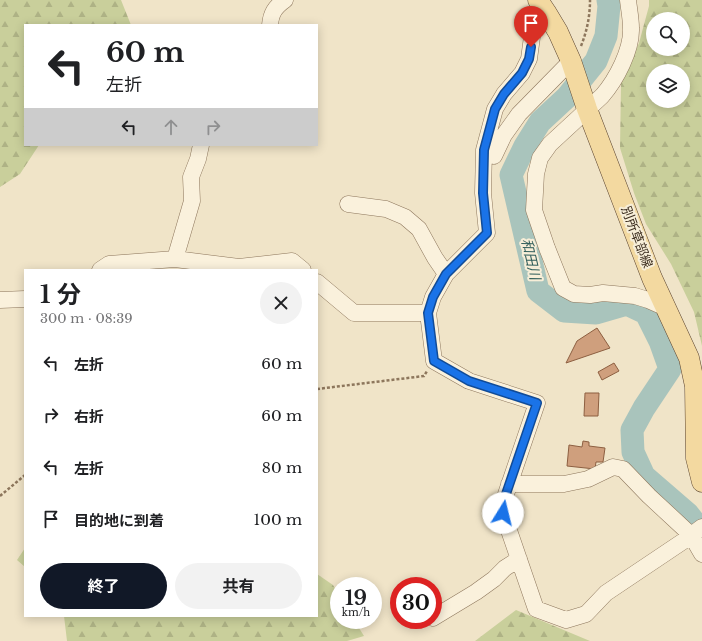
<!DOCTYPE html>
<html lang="ja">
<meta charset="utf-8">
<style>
:root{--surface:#fff;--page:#f2f2f2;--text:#202124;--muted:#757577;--accent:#111827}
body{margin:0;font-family:"Libre Baskerville","Noto Sans JP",serif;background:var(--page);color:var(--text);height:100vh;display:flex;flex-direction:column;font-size:15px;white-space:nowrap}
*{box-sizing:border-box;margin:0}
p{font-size:13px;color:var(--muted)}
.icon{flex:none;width:22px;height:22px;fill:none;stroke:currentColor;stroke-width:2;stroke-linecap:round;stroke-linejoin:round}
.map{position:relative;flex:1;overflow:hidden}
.drawer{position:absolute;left:24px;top:269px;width:294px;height:348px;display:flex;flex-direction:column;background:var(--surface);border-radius:0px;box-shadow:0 2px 10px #0003}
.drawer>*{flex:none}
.hud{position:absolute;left:24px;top:24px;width:294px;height:122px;border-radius:0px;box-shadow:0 2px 10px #0003;background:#fff;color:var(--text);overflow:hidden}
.fabs{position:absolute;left:646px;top:12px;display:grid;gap:8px}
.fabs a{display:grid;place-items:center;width:44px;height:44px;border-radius:50%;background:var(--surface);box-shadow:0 2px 10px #0003;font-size:20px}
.speed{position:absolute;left:330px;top:577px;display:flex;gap:8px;font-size:20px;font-weight:700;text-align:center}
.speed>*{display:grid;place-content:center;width:52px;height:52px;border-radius:50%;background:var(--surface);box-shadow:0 2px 10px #0003;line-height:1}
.speed small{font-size:10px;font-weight:400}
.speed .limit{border:6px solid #d22;background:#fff;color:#111}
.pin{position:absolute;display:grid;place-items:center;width:34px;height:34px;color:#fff;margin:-41px -17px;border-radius:50% 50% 50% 0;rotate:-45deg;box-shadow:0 0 4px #0007}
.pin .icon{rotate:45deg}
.me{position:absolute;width:44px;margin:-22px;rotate:9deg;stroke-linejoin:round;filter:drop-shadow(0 0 3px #0008)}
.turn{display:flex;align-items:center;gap:14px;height:84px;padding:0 16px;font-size:18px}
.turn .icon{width:52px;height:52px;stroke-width:2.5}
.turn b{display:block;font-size:28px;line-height:34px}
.lanes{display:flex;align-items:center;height:38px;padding:0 16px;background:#0003;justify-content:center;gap:20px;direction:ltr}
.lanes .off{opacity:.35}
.round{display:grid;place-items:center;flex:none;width:42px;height:42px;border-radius:21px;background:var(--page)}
.head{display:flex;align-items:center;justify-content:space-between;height:68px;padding:0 16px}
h1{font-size:24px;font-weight:700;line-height:30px}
.cta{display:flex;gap:8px;margin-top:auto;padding:8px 16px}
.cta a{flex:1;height:46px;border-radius:24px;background:var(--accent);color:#fff;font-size:16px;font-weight:700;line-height:46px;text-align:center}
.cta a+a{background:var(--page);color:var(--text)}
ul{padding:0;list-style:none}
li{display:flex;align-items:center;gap:12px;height:52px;padding:0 16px}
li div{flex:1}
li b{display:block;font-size:15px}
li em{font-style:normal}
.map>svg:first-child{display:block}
</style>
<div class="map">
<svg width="702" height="641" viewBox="0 0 702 641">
<defs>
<pattern id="forest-firs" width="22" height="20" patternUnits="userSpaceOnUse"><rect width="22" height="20" fill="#c9cf9b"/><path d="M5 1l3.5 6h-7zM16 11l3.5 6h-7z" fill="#aeb285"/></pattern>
</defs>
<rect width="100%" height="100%" fill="#f0e4c8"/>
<path fill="url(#forest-firs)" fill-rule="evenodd" d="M0,0h121l10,25h-106v120h14l-19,29 -20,13z
M649,0h53v346l-8,-34 -23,-48 -25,-40 -12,-31 -14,-45 1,-65 18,-40 10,-37zM653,19h30v30h-30zM653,71h30v30h-30z
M25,548v19l-8,-7z
M317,574l16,11 6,10v25h15l10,16 -17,5h-280l-3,-25h253z
M516,610l74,31h-115z"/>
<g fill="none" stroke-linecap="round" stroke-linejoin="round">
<path stroke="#a9c4bc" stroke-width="23" d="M608,0l1,6 -3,30 -10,25 -29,36 -27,25 -15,24 -14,29 27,116 26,20 32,2 31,-9 19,9 14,28 10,28 -26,39 -12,22 1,22 11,24 44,38 14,18"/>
</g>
<path fill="#cf9f7d" stroke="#8d5f41" d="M597,328l13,20 -44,15 11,-22z
M614,363l5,8 -17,9 -4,-8z
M585,393h14l-1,23h-14z
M583,441l6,1v4l16,2 -2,14h-7l-1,7 -28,-3 2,-21 13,2z"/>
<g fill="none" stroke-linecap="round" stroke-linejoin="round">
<g stroke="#8d765c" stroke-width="17">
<path id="minor" d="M628,0c1,9 3,19 3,28 1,22 -15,52 -29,68l-52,48 -10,14 -4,16 -2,36 13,38 16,40 11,6 16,1 13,-2 32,3 13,4 18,8
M546,12l-12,10 -5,37 -7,14 -18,21 -9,15 -11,41 -1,43 4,40 -41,41 -13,23 -5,16 6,48 35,20 68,22 -31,91 -3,19 33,96 30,11 20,-6 20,-21 76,-51 20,-15
M270,25c1,-12 5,-18 15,-25
M494,156l10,-21 15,-21 52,-53
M348,204l38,5 19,8 14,12 16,29 11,16
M175,259l17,-58 -1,-24 7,-18 3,-14
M100,270l9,-6 66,-5 64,8 53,-6 11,9
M317,282l37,31h74
M0,300l25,-1
M509,484h55l24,-5 25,-12 10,2 26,27 42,39 11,19
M433,618l43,-26 18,-13 11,-11 14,-9"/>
</g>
<g stroke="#5b4430" stroke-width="21">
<path id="major" d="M538,0l8,12 12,20 13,29 16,48 65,169 37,80 6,28 1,72 6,24"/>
</g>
<path stroke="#8d765c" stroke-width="2.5" stroke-dasharray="3 2" stroke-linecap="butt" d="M581,46c6,-15 9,-30 9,-46
M317,389l107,-13 3,-5
M0,496l25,-21"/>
<use href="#minor" stroke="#faf1dc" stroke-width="16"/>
<use href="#major" stroke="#f3d9a0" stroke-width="20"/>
</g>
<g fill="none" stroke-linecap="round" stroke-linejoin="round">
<g stroke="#114b97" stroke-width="10">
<path id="route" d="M503,513l3,-19 31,-91 -68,-22 -35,-20 -6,-48 5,-16 13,-23 41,-41 -4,-40 1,-43 11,-41 9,-15 18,-21 7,-14 2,-12"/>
</g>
<use href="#route" stroke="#1a73e8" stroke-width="7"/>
</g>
<g text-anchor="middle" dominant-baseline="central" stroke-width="4" stroke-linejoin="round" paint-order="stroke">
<g font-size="13" fill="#3d2e20" stroke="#f7eed8">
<text transform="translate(637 237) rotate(69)">別所草部線</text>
</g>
<g font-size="14" font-style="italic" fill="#2f5d5a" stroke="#f7eed8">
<text transform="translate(531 259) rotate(77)">和田川</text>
</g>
</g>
</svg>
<div class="fabs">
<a><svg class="icon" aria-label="search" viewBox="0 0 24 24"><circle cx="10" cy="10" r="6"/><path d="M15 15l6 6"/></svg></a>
<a><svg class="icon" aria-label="layers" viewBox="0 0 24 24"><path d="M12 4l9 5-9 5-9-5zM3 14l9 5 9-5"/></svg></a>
</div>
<div class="speed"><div>19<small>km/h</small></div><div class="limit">30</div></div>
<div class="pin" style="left:531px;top:47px;background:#d93025"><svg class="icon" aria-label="arrive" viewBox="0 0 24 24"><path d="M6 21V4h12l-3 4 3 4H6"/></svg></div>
<svg class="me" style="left:503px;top:513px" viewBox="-20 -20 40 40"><circle r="19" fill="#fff"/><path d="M0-13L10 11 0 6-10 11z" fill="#1a73e8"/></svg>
<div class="hud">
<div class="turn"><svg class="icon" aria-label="left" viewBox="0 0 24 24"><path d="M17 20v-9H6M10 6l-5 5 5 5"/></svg><div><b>60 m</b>左折</div></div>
<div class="lanes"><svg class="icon" aria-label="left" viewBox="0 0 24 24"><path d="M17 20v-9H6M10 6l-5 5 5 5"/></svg><svg class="icon off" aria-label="ahead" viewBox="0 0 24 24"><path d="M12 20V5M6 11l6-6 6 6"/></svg><svg class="icon off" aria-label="right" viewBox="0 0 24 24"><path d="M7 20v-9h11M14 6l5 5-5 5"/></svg></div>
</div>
<section class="drawer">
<div class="head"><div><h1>1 分</h1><p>300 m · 08:39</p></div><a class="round"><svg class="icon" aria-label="close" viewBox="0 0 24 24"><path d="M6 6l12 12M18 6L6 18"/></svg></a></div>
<ul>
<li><svg class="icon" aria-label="left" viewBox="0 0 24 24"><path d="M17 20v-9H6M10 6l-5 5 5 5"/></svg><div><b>左折</b></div><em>60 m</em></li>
<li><svg class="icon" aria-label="right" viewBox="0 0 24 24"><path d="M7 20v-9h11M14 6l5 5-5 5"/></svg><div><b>右折</b></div><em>60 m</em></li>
<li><svg class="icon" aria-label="left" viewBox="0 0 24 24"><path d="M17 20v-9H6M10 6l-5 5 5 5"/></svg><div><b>左折</b></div><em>80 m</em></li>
<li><svg class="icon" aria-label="arrive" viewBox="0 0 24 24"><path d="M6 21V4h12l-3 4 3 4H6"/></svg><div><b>目的地に到着</b></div><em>100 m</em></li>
</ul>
<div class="cta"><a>終了</a><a>共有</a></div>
</section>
</div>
